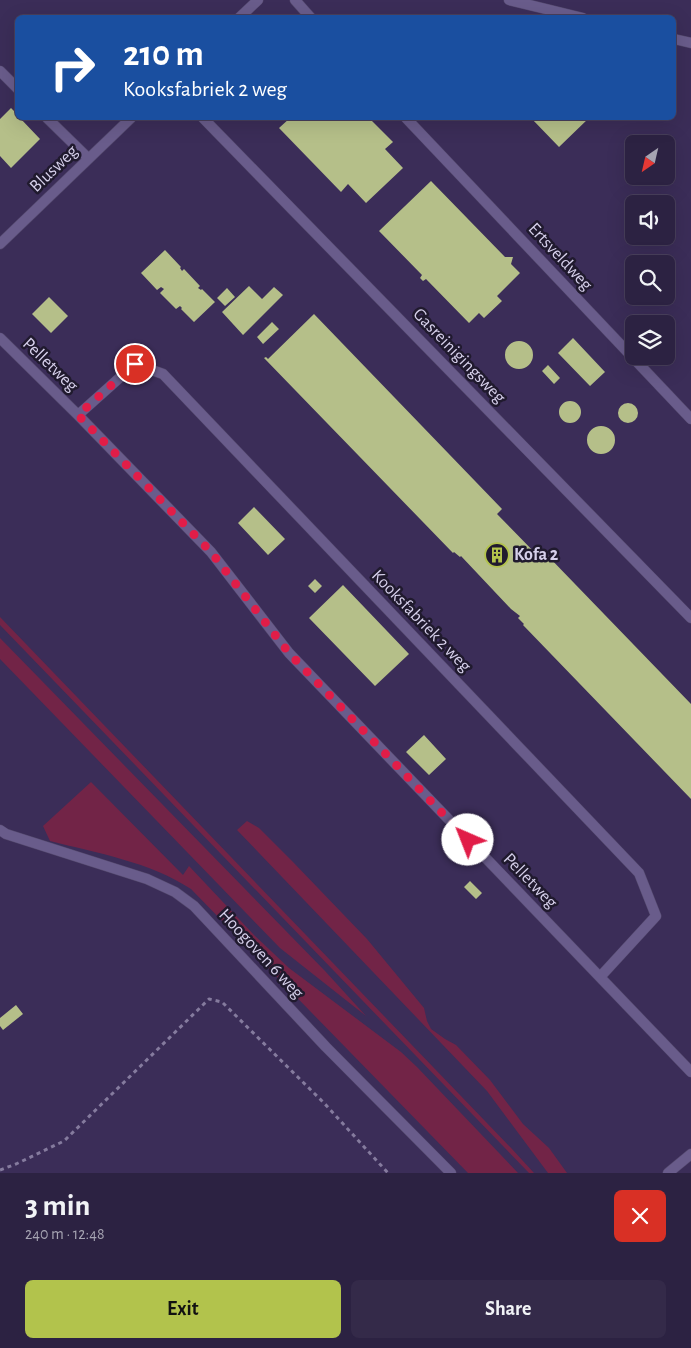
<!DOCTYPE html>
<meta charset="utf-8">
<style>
:root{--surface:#2c2242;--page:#342a49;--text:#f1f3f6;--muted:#a6a4b2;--line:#483f5b;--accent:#b2c34c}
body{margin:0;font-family:"Alegreya Sans",sans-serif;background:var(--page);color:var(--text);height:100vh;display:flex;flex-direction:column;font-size:19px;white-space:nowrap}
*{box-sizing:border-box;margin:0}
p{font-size:16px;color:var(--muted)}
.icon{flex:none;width:28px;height:28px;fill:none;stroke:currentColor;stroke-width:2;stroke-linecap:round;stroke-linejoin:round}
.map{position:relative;height:1173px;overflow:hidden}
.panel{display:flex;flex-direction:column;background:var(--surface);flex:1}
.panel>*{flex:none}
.guide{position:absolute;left:15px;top:15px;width:661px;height:105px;border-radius:8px;box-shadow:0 5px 20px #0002,0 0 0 1px var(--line);background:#1a4fa0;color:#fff;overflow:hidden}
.needle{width:32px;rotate:214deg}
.fabs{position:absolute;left:625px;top:135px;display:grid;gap:10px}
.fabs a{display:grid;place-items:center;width:50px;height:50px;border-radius:8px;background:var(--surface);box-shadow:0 5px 20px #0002,0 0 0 1px var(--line);font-size:25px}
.pin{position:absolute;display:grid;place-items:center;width:42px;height:42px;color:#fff;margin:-21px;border:2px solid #fff;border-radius:50%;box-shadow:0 1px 5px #0007}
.me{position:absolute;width:55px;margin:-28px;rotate:316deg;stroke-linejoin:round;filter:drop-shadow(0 0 4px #0008)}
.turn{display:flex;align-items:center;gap:18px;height:105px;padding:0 25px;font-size:22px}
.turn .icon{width:65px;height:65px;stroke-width:2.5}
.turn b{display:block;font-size:35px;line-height:42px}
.round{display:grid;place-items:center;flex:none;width:52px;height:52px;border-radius:8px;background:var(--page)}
.head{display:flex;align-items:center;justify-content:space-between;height:85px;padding:0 25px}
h1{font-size:30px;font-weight:700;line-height:38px}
.action{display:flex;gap:10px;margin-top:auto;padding:10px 25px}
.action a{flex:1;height:58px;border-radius:8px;background:var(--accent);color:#111;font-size:20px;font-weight:700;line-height:58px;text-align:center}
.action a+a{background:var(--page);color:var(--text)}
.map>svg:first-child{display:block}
</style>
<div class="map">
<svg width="691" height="1173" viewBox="0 0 691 1173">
<rect width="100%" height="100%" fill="#3b2d58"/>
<path fill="#722447" d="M0,617l512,532 22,24h-5l-529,-548z
M0,638l325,333 41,45 -86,-68 -280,-289z
M91,782l92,93 6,-9 65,69 35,33 112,84 16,15 101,106h-50l-277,-284c-41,-27 -94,-36 -141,-48l-7,-15z
M247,821l12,7 34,34 74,77 57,69 3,13 4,8 14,10 11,6 34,35 33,44 26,24 18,25h-19l-61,-82 -250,-261z"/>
<path fill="#b5bf89" d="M11,108l7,7v3h2l20,21 -29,29 -11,-12v-37z
M290,118h79l24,24 -8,7 18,19 -37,35 -18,-19 -7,8 -62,-64z
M531,118h58l-30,29z
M431,181l74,76h8l-2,7 9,9 -23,23 5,5 -18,17 -5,-5 -10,10 -43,-44 -3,2 -3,-3 2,-3 -43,-44z
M165,250l16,17 -1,1 2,3 2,-2 16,17 -2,2 3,2 1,-1 13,13 -21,20 -13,-13 1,-1 -2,-2 -4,3 -16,-16 4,-4 -3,-2 -4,3 -16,-17z
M249,286l13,13 12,-12 9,8 -40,40 -21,-23z
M227,288l8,9 -10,9 -8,-8z
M49,297l19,19 -17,17 -19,-19z
M314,314l188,195 -5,5 44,45 5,-5 145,150v95l-168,-174 1,-1 -6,-6 2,-2 -9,-7 -50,-53 -1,1 -6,-5 -1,1 -189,-195 2,-1 2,2z
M272,322l7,7 -16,15 -6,-7z
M573,338l32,34 -15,14 -32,-33z
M505 355a14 14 0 1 1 28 0a14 14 0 1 1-28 0Z
M548,365l12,13 -6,6 -12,-13z
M559 412a11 11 0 1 1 22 0a11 11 0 1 1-22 0Z
M618 413a10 10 0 1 1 20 0a10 10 0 1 1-20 0Z
M587 440a14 14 0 1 1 28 0a14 14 0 1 1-28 0Z
M254,507l31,32 -17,16 -30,-32z
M315,579l7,7 -7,7 -7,-7z
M343,585l66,69 -34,32 -66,-68z
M424,735l22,24 -17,16 -23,-23z
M470,881l12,12 -6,6 -12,-12z
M16,1005l7,9 -20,16 -3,-4v-8z"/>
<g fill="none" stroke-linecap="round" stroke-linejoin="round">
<g stroke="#54496d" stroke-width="11">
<path id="service" d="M295,0l16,18
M509,0l74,18
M239,18l19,-18
M674,39l17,4
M0,71l18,18
M47,118l41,40
M203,118l488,500
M406,118l285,301
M0,244l131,-126
M0,338l78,77 133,137 78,101 402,419
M78,415l57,-51 28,10 476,499 17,43 -56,61
M0,830l6,4 141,45 28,13 19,14 132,141 125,126
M668,1173l23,-19"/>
</g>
<path stroke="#857b9e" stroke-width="3" stroke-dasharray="4 4" stroke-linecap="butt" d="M0,1170l16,-6 48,-23 145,-142 13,3 102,101 64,70"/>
<use href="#service" stroke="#695c8b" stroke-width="10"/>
</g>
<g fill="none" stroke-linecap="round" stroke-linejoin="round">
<path stroke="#e11d48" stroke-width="9" stroke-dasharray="0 16.2" d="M135,364l-57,51 133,137 78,101 179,187"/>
</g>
<defs>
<g id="building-ring" transform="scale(1.25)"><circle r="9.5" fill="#201a2e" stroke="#b2c34c" stroke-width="1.5"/><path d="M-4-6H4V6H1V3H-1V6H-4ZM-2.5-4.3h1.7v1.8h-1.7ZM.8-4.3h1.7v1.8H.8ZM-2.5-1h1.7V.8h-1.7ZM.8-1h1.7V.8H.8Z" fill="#b2c34c"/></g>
</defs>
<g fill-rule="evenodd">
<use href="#building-ring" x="497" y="555"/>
</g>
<g text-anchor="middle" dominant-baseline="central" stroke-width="5" stroke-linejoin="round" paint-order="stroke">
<g font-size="18" fill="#d6d0eb" stroke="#201a2e">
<text transform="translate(54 169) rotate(-44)">Blusweg</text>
<text transform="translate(560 257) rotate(47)">Ertsveldweg</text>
<text transform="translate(459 356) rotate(46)">Gasreinigingsweg</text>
<text transform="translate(50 365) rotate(44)">Pelletweg</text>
<text transform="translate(421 621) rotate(46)">Kooksfabriek 2 weg</text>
<text transform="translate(530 881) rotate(46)">Pelletweg</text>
<text transform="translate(261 954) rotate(47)">Hoogoven 6 weg</text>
</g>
<g font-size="18" font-weight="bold" fill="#d6d0eb" stroke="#201a2e" text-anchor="start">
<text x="514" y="555">Kofa 2</text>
</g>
</g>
</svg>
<div class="fabs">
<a><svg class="needle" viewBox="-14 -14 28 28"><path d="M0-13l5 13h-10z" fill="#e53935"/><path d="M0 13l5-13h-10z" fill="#a6a4b2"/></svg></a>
<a><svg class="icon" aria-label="sound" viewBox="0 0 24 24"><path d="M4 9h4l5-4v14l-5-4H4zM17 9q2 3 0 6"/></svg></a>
<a><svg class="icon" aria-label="search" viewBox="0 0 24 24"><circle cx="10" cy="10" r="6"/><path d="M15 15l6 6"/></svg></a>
<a><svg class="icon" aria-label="layers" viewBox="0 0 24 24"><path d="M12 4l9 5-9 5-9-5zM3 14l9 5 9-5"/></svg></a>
</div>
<div class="pin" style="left:135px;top:364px;background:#d93025"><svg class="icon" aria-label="arrive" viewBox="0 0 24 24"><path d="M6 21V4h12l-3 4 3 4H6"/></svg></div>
<svg class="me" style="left:468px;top:840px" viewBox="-20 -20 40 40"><circle r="19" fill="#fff"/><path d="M0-13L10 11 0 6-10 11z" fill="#e11d48"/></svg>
<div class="guide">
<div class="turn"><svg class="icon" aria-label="right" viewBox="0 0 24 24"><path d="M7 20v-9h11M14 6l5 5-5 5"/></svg><div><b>210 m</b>Kooksfabriek 2 weg</div></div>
</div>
</div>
<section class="panel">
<div class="head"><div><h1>3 min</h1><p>240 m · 12:48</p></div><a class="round" style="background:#d93025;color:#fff"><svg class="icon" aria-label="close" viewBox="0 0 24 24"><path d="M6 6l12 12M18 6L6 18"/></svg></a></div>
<div class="action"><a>Exit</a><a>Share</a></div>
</section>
